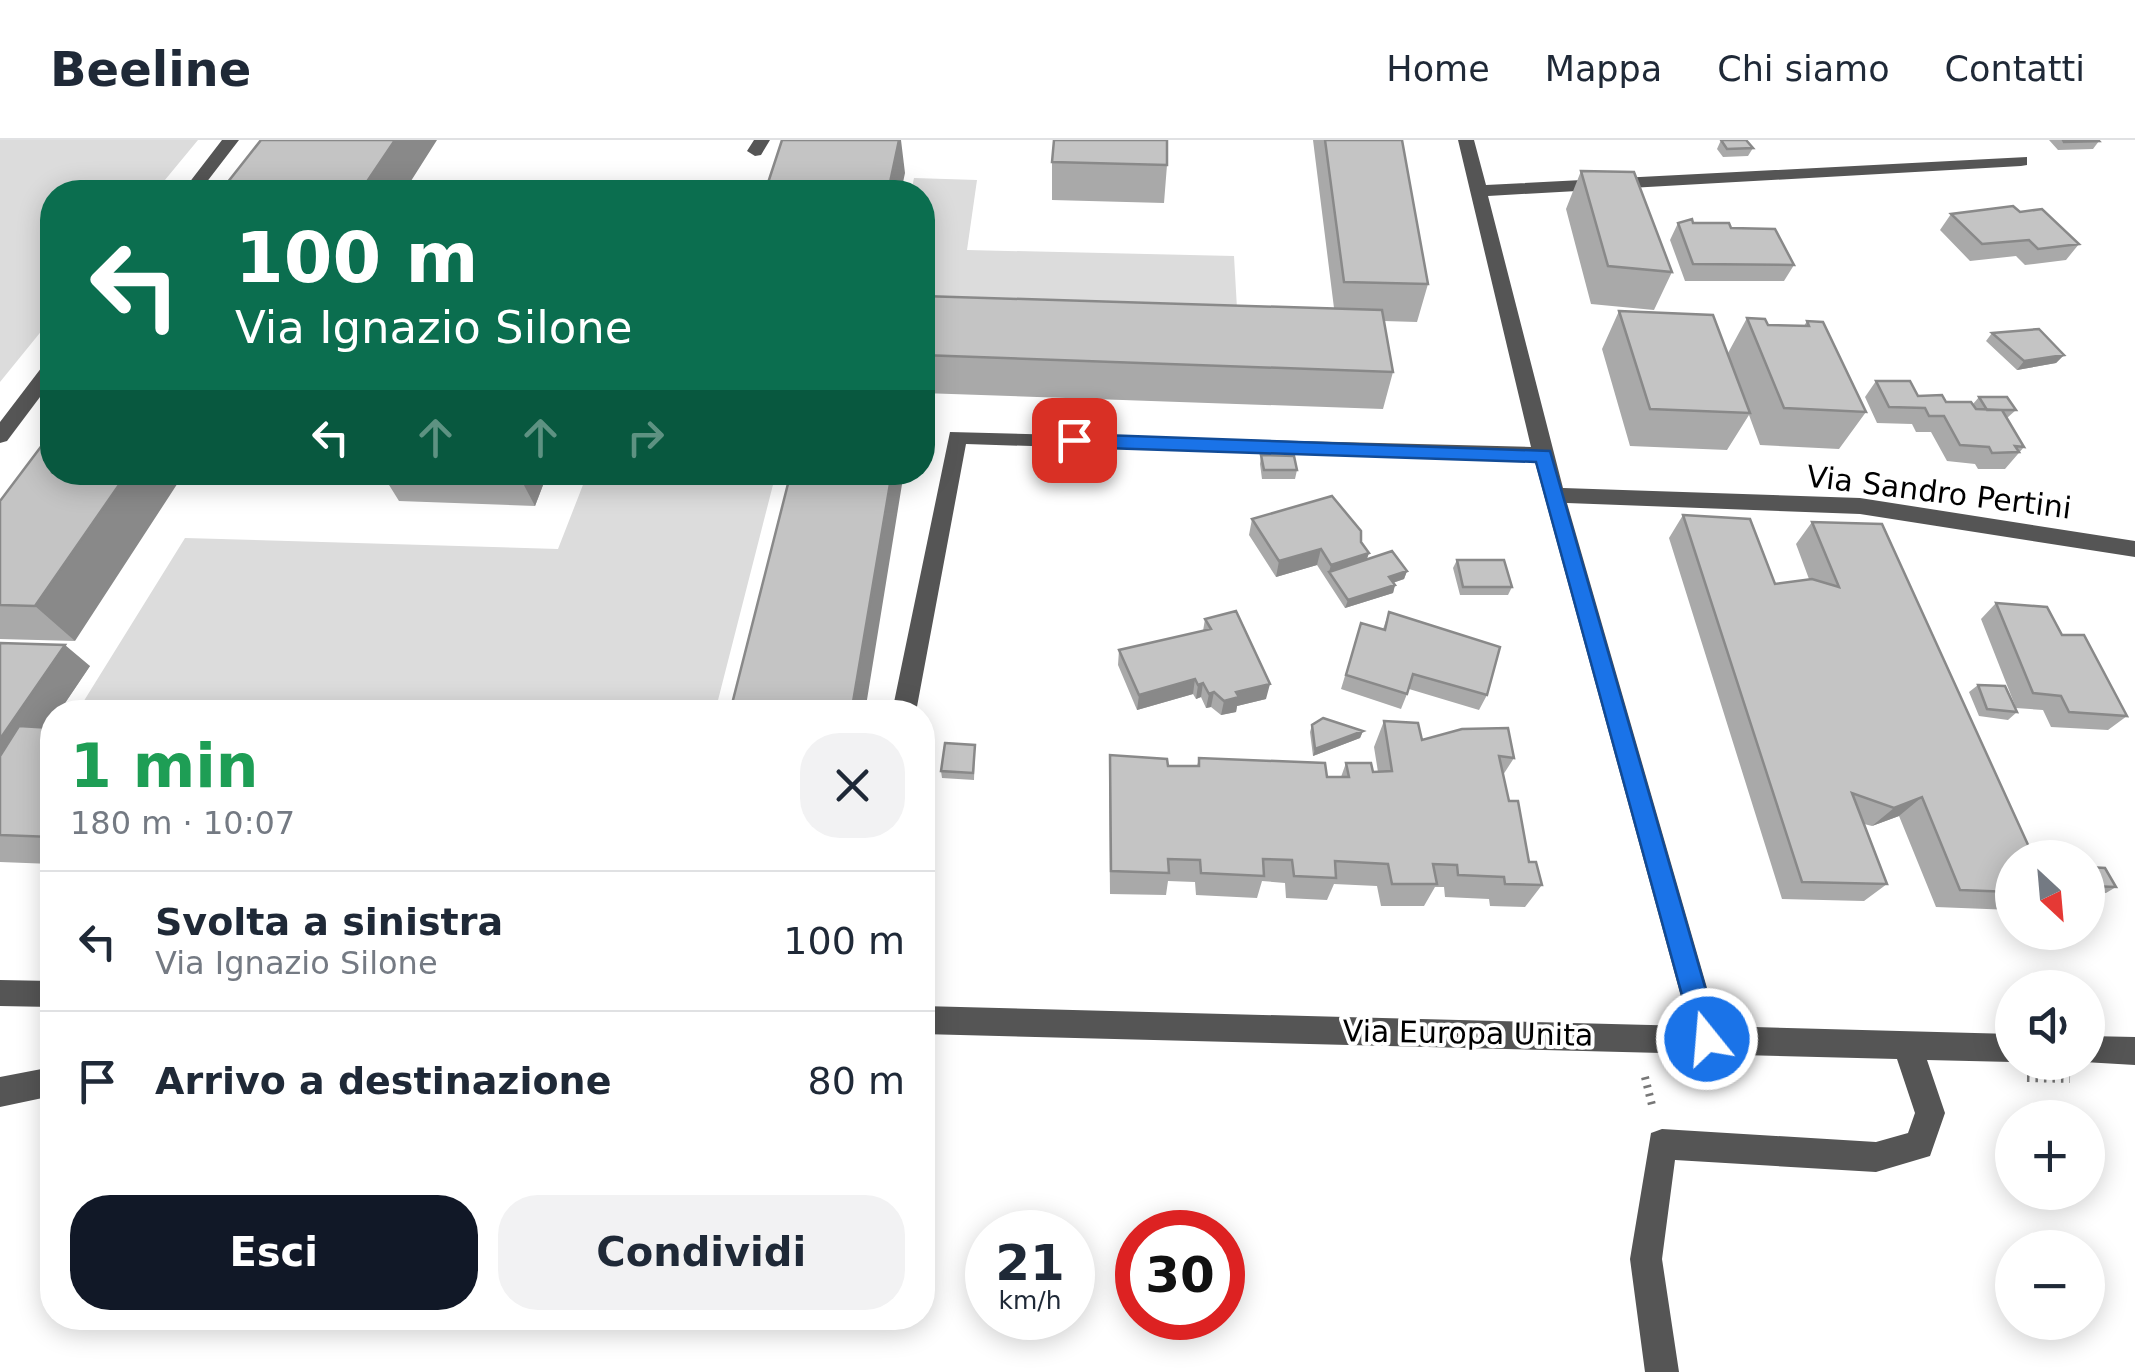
<!DOCTYPE html>
<html lang="it">
<meta charset="utf-8">
<style>
:root{--surface:#fff;--page:#f2f2f3;--text:#1f2937;--muted:#747a83;--line:#e0e1e3;--accent:#111827}
body{margin:0;font-family:"DejaVu Sans",sans-serif;background:var(--page);color:var(--text);height:100vh;display:flex;flex-direction:column;font-size:38px;white-space:nowrap}
*{box-sizing:border-box;margin:0}
p{font-size:32px;color:var(--muted)}
.icon{flex:none;width:55px;height:55px;fill:none;stroke:currentColor;stroke-width:2;stroke-linecap:round;stroke-linejoin:round}
.map{position:relative;flex:1;overflow:hidden}
.panel{position:absolute;left:40px;top:560px;width:895px;height:630px;display:flex;flex-direction:column;background:var(--surface);border-radius:40px;box-shadow:0 5px 25px #0003}
.panel>*{flex:none}
.top-card{position:absolute;left:40px;top:40px;width:895px;height:305px;border-radius:40px;box-shadow:0 5px 25px #0003;background:#0b6e4f;color:#fff;overflow:hidden}
.needle{width:65px;rotate:154deg}
.controls{position:absolute;left:1995px;top:700px;display:grid;gap:20px}
.controls a{display:grid;place-items:center;width:110px;height:110px;border-radius:50%;background:var(--surface);box-shadow:0 5px 25px #0003;font-size:50px}
.speed{position:absolute;left:965px;top:1070px;display:flex;gap:20px;font-size:50px;font-weight:700;text-align:center}
.speed>*{display:grid;place-content:center;width:130px;height:130px;border-radius:50%;background:var(--surface);box-shadow:0 5px 25px #0003;line-height:1}
.speed small{font-size:25px;font-weight:400}
.speed .limit{border:15px solid #d22;background:#fff;color:#111}
.pin{position:absolute;display:grid;place-items:center;width:85px;height:85px;color:#fff;margin:-42px;border-radius:20px;box-shadow:0 5px 15px #0006}
.me{position:absolute;width:110px;margin:-55px;rotate:343deg;stroke-linejoin:round;filter:drop-shadow(0 0 8px #0008)}
.turn{display:flex;align-items:center;gap:35px;height:210px;padding:0 30px;font-size:45px}
.turn .icon{width:130px;height:130px;stroke-width:2.5}
.turn b{display:block;font-size:70px;line-height:85px}
.lanes{display:flex;align-items:center;height:95px;padding:0 30px;background:#0003;justify-content:center;gap:50px;direction:ltr}
.lanes .off{opacity:.35}
.round{display:grid;place-items:center;flex:none;width:105px;height:105px;border-radius:40px;background:var(--page)}
.head{display:flex;align-items:center;justify-content:space-between;height:170px;padding:0 30px}
h1{font-size:60px;font-weight:700;line-height:75px;color:#1e9e55}
.button{display:flex;gap:20px;margin-top:auto;padding:20px 30px}
.button a{flex:1;height:115px;border-radius:40px;background:var(--accent);color:#fff;font-size:40px;font-weight:700;line-height:115px;text-align:center}
.button a+a{background:var(--page);color:var(--text)}
ul{padding:0;list-style:none}
li{display:flex;align-items:center;gap:30px;height:140px;padding:0 30px;border-top:2px solid var(--line)}
li div{flex:1}
li b{display:block;font-size:38px}
li em{font-style:normal}
header{display:flex;align-items:center;gap:60px;box-sizing:border-box;height:140px;padding:0 50px;background:var(--surface);border-bottom:2px solid var(--line)}
header strong{font-size:48px}
nav{display:flex;gap:55px;margin-inline-start:auto;font-size:35px}
.map>svg:first-child{display:block}
</style>
<header>
<strong>Beeline</strong>
<nav><a>Home</a><a>Mappa</a><a>Chi siamo</a><a>Contatti</a></nav>
</header>
<div class="map">
<svg width="2135" height="1232" viewBox="0 0 2135 1232">
<rect width="100%" height="100%" fill="#fff"/>
<path fill="#dcdcdc" d="M0,0h198l-43,52h-103v126l-52,64z
M914,38l63,2 -10,70 267,6 4,70 -315,-8 -1,-126h-11z
M588,332l188,1 -60,235 -195,-7 -5,11h-439l108,-174 373,11z"/>
<g fill="none" stroke-linecap="round" stroke-linejoin="round">
<path stroke="#777" stroke-width="8" stroke-dasharray="2.5 6" stroke-linecap="butt" d="M1645,937l8,32
M2027,938l43,1"/>
<path fill="#555" fill-rule="evenodd" d="M222,0h17l-40,52h-17z
M754,0h16l-9,15 -6,1 -8,-5z
M1458,0h16l12,45 541,-28v8l-6,1 -533,30 75,292 297,10 275,43v16l-275,-43 -293,-11 151,523 294,8v28l-85,-2 18,53 -15,43 -54,16 -201,-12 -13,99 17,113h-34l-15,-113 21,-126 11,-4 214,13 32,-9 7,-20 -18,-54 -975,-25v-28l767,20 -154,-564 -569,-18 -50,268h-24l58,-280 581,15z
M52,222v19l-45,60 -7,2v-21l45,-59z
M0,840l52,1v26l-52,-1z
M2088,896l47,1v28l-51,-3h4z
M52,927v29l-52,11v-30z"/>
</g>
<path fill="#a9a9a9" d="M1313,0h89l26,144 -11,38 -33,-1 9,51 -10,37 -461,-16v-97l412,12z
M1721,0l32,8 -5,8 -25,1 -6,-8z
M2049,0h49l1,1 -6,8 -35,1z
M1052,22l115,3 -3,38 -112,-3z
M1581,31l91,101 -18,38 -63,-6 -25,-95z
M2020,72l59,32 -13,16 -41,5 -9,-9 -46,5 -30,-31 11,-16z
M1678,83h15l38,5 63,37 -10,16h-99l-15,-41z
M1619,171l109,42 19,-35 21,7 36,1 3,-5 59,91 -27,37 -79,-4 -11,-30 -22,35 -97,-4 -28,-97z
M1992,193l72,22 -8,8 -39,7 -31,-29z
M1876,241l42,15 28,6 27,2 6,-7 37,13 -9,8 17,29 -19,22h-27l-3,-5 -28,-3 -16,-29h-15l-4,-8 -35,-1 -12,-26z
M1261,315l36,15 -2,9h-33l-2,-15z
M381,332h167l-13,34 -136,-5z
M791,332l74,240h-129l-4,-8z
M0,361l75,140 -75,-2z
M1683,375l92,69 34,-5 -13,-35 16,-22 200,336v52l-76,-3 -37,-91 -27,10 -8,-2 23,60 -23,17 -82,-2 -113,-361z
M1252,379l109,23 6,18 40,11 -3,8 -11,4 2,2 -2,8 -48,15 -28,-43 -41,12 -27,-42z
M1457,420l55,27 -4,8h-48l-7,-27z
M1996,463l66,32 65,81 -19,14 -57,-3 -8,-17 -27,-2 -35,-89z
M1389,472l98,83 -8,15 -70,-21 -8,20 -60,-20 20,-66 22,6z
M1205,479l61,80 -29,7 -1,6 -15,3 -10,-8 -5,1 -5,-11 -5,2 -3,-5 -56,16 -19,-45 1,-15 84,-19z
M0,503l90,23 -31,46h-7v10l-4,6h4v136l-52,-2z
M1978,545l39,27 -9,8 -29,-4 -10,-24z
M1384,581l38,19 92,18 -11,17 6,26 20,61 13,23 -17,22 -35,-1 -1,-7 -44,-2 -1,-10h-9l-11,19h-43l-4,-20 -43,-2 -7,16 -41,-2 -1,-15 -23,-2 -5,17 -61,-3 -1,-13 -27,-1 -2,14 -56,-1 -1,-114 1,-25 58,11h29l2,-8 128,19h14l5,-14 27,9h5l-4,-25z
M1312,585l51,6 -3,7 -47,18 -3,-24z
M975,605l-1,35 -32,-2 -1,-7z
M2088,727l28,20 -10,6h-18z"/>
<path fill="#898989" d="M395,0h42l-33,52h-44z
M899,0h2l4,33 -4,19h-13z
M2064,215l-8,8 -39,7 7,-9z
M128,332h57l-110,169 -40,-35z
M517,332h31l-13,34z
M892,332h12l-39,240h-12l-1,-4z
M1321,409l-4,16 -41,12 3,-16z
M1369,413l-5,15 -35,4 2,-7z
M1407,431l-3,8 -18,6 3,-8z
M1395,445l-2,8 -48,15 3,-8z
M65,505l25,21 -31,46h-7v10l-52,78v-61z
M1195,539l-2,15 -56,16 2,-15z
M1203,543l-2,14 -5,2 2,-14z
M1270,544l-4,15 -29,7 -1,6 -15,3 3,-14 12,-9z
M1214,552l-3,15 -5,1 3,-14z
M1363,591l-3,7 -47,18 2,-7z
M1922,657l-23,19 -27,10 22,-18z"/>
<path fill="#c4c4c4" stroke="#898989" stroke-width="2.5" d="M261,0h134l-35,52h-140z
M782,0h117l-11,52h-123z
M1054,0h113v25l-115,-3z
M1325,0h77l26,144 -84,-2z
M1721,0h25l7,8 -26,1z
M2063,0h35l1,1 -35,1z
M1581,31l53,1 38,100 -64,-6z
M2013,66l7,6 22,-3 37,35 -41,5 -9,-9 -47,4 -31,-30z
M1692,79l1,4h36l2,5 44,1 19,36 -101,-1 -15,-41z
M922,156l460,14 11,62 -471,-17z
M1619,171l94,4 37,98 -100,-4z
M1747,178l18,1 3,6 41,1 -2,-5 16,1 43,90 -82,-4z
M2039,189l25,26 -40,6 -32,-28z
M1876,241h34l8,15 24,-1 4,7h25l5,7 26,1 22,37 -9,-1 4,6 -27,1 -3,-6 -29,-2 -16,-29h-15l-4,-8 -36,-1z
M1979,257h28l9,13h-29z
M52,292v40h76l-93,134 -35,-1v-104z
M1261,315l33,1 3,14h-33z
M791,332h101l-40,236 -120,-4z
M1332,356l29,35v11l8,11 -38,12 -10,-16 -42,12 -27,-42z
M1683,375l67,4 25,65 37,-5 27,8 -27,-65 70,2 152,334h-22v34l-52,-2 -38,-93 -28,11 -42,-15 35,91 -85,-2z
M1392,411l15,20 -18,6 6,8 -47,15 -19,-28z
M1457,420h47l8,27h-49z
M1996,463l51,4 15,28h22l43,81 -58,-4 -8,-16 -28,-3z
M1236,471l34,73 -34,8 3,5 -15,4 -10,-9 -5,2 -6,-11 -5,2 -3,-6 -56,16 -20,-45 92,-21 -6,-10z
M1389,472l111,35 -13,48 -74,-21 -6,20 -61,-19 15,-52 24,7z
M0,503l65,2 -65,94z
M1978,545l27,1 12,26 -30,-3z
M1323,578l40,13 -48,18 -3,-24z
M1384,581l34,2 4,17 40,-11 46,-1 6,30 -15,-2 10,45h9l11,61h7l6,23 -37,-1 -1,-7 -46,-2 -1,-10 -24,-1 4,20h-45l-4,-20 -53,-3 1,17 -42,-2 -2,-16 -29,-1 1,17 -63,-3 -1,-13 -32,-1 1,14 -58,-2 -1,-116 57,4 1,7h31v-8l126,5 2,14h22l-3,-14h25l2,9 19,-1z
M19,586l33,2v109l-52,-2v-79z
M945,603l30,2 -2,28 -32,-2z
M2088,727l17,1 11,19 -28,-1z"/>
<path fill="#1a73e8" stroke="#114b97" stroke-width="2.5" d="M1074,294l476,17 170,588 -4,9 -9,4 -10,-4 -3,-9 -158,-577 -462,-15 -9,-7z"/>
<g text-anchor="middle" dominant-baseline="central" stroke-width="8" stroke-linejoin="round" paint-order="stroke">
<g font-size="30" fill="#000" stroke="#fff">
<text transform="translate(1939 352) rotate(7)">Via Sandro Pertini</text>
<text transform="translate(1468 893) rotate(1)">Via Europa Unita</text>
</g>
</g>
</svg>
<div class="controls">
<a><svg class="needle" viewBox="-14 -14 28 28"><path d="M0-13l5 13h-10z" fill="#e53935"/><path d="M0 13l5-13h-10z" fill="#747a83"/></svg></a>
<a><svg class="icon" aria-label="sound" viewBox="0 0 24 24"><path d="M4 9h4l5-4v14l-5-4H4zM17 9q2 3 0 6"/></svg></a>
<a>+</a>
<a>−</a>
</div>
<div class="speed"><div>21<small>km/h</small></div><div class="limit">30</div></div>
<div class="pin" style="left:1074px;top:300px;background:#d93025"><svg class="icon" aria-label="arrive" viewBox="0 0 24 24"><path d="M6 21V4h12l-3 4 3 4H6"/></svg></div>
<svg class="me" style="left:1707px;top:899px" viewBox="-20 -20 40 40"><circle r="17" fill="#1a73e8" stroke="#fff" stroke-width="3"/><path d="M0-11L8 9 0 5-8 9z" fill="#fff"/></svg>
<div class="top-card">
<div class="turn"><svg class="icon" aria-label="left" viewBox="0 0 24 24"><path d="M17 20v-9H6M10 6l-5 5 5 5"/></svg><div><b>100 m</b>Via Ignazio Silone</div></div>
<div class="lanes"><svg class="icon" aria-label="left" viewBox="0 0 24 24"><path d="M17 20v-9H6M10 6l-5 5 5 5"/></svg><svg class="icon off" aria-label="ahead" viewBox="0 0 24 24"><path d="M12 20V5M6 11l6-6 6 6"/></svg><svg class="icon off" aria-label="ahead" viewBox="0 0 24 24"><path d="M12 20V5M6 11l6-6 6 6"/></svg><svg class="icon off" aria-label="right" viewBox="0 0 24 24"><path d="M7 20v-9h11M14 6l5 5-5 5"/></svg></div>
</div>
<section class="panel">
<div class="head"><div><h1>1 min</h1><p>180 m · 10:07</p></div><a class="round"><svg class="icon" aria-label="close" viewBox="0 0 24 24"><path d="M6 6l12 12M18 6L6 18"/></svg></a></div>
<ul>
<li><svg class="icon" aria-label="left" viewBox="0 0 24 24"><path d="M17 20v-9H6M10 6l-5 5 5 5"/></svg><div><b>Svolta a sinistra</b><p>Via Ignazio Silone</p></div><em>100 m</em></li>
<li><svg class="icon" aria-label="arrive" viewBox="0 0 24 24"><path d="M6 21V4h12l-3 4 3 4H6"/></svg><div><b>Arrivo a destinazione</b></div><em>80 m</em></li>
</ul>
<div class="button"><a>Esci</a><a>Condividi</a></div>
</section>
</div>
